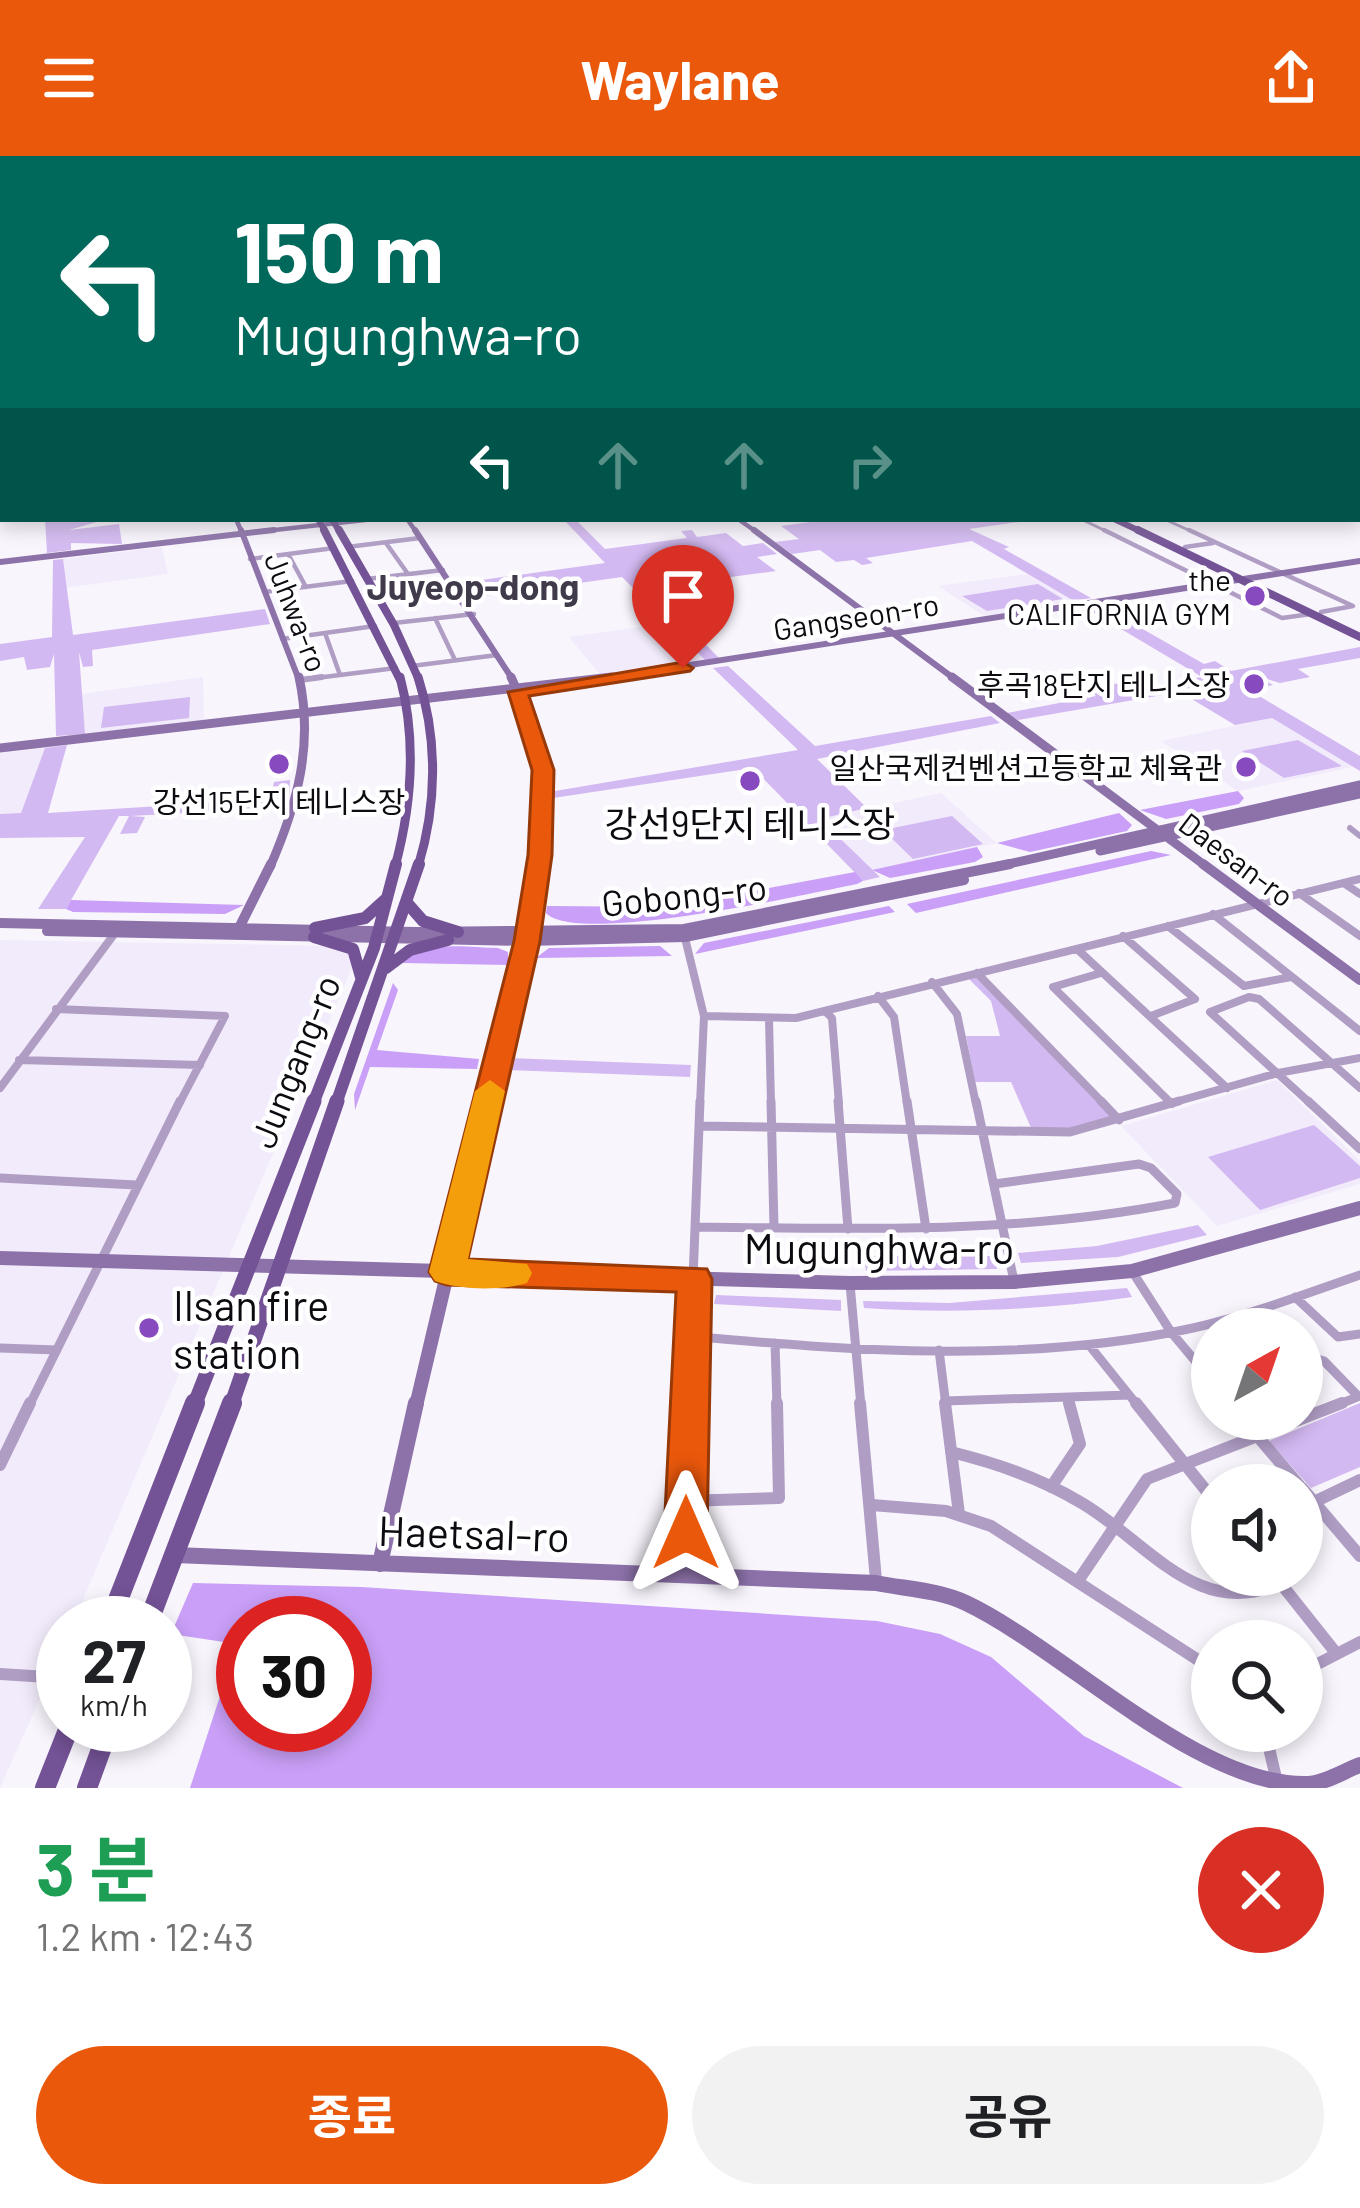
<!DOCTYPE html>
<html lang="ko">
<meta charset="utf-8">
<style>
:root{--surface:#fff;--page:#f2f2f2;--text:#202124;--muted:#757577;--accent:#ea580c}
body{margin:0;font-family:Barlow,"Noto Sans KR",sans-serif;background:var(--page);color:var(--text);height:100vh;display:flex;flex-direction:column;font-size:45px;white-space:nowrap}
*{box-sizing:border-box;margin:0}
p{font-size:39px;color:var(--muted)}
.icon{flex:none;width:66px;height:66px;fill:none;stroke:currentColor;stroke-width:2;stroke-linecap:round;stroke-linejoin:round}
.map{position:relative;height:1632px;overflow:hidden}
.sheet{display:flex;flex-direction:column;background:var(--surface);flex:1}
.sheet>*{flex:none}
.top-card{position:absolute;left:0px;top:0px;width:1362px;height:366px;box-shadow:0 6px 18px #0003;background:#00695c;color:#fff;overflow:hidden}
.needle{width:78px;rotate:40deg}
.tools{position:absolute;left:1191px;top:1152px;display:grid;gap:24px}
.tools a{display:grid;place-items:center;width:132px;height:132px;border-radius:50%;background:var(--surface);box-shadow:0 6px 18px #0003;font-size:60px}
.speed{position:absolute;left:36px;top:1440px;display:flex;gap:24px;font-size:60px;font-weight:700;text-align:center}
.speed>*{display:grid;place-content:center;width:156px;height:156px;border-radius:50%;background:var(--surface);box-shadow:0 6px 18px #0003;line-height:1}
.speed small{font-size:30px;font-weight:400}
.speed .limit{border:18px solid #d22;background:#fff;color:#111}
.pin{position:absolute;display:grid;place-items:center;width:102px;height:102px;color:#fff;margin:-123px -51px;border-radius:50% 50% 50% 0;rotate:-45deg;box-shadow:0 0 12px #0007}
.pin .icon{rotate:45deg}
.me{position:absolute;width:132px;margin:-66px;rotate:0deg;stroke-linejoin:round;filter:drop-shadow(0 0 9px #0008)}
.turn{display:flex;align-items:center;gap:42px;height:252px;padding:0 36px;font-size:54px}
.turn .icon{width:156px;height:156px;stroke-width:2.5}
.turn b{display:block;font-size:84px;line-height:102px}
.lanes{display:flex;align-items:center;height:114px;padding:0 36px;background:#0003;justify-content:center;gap:60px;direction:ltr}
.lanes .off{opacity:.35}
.round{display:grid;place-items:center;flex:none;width:126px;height:126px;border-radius:63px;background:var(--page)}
.headline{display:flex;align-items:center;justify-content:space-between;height:204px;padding:0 36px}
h1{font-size:72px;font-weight:700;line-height:90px;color:#1e9e55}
.action{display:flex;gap:24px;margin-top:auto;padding:24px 36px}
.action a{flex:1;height:138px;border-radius:72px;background:var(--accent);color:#fff;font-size:48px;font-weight:700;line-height:138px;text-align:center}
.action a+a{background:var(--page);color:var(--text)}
header{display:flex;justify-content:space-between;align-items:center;height:156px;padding:0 36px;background:var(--accent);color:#fff;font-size:54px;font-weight:700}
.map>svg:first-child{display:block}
</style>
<header><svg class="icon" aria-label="menu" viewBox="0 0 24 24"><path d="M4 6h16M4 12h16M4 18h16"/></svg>Waylane<svg class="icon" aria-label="share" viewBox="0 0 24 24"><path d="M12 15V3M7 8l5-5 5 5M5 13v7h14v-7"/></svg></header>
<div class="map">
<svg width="1360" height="1632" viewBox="0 0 1360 1632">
<rect width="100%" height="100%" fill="#f9f5fd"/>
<path fill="#f2ebfb" d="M162,391l6,27 -104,14 -1,-29z
M1027,418l47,27 -90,15 -46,-30z
M667,467l38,37 -104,16 -32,-39z
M203,521l1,44 -119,13 -4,-40z
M1272,562l81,49 -115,24 -77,-50z
M45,592l-24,65 -21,1v-61z
M941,637l56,50 -125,27 -53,-51z
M0,784l333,6 16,4 5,13 -281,660h-10v24l-63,141z
M1277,924l83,81v23l-143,42 -96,-100z"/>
<path fill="#d3b9f1" d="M45,363h62l-38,11 50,-6 3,20 -51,-1v7l-24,3z
M563,363h12l30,30 82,-11 -6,-7 11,-1 5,7 29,-4 17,13 20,-3 14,11 -20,3 19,14 -126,17 69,70 -14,2 -83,-83 -149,21 -13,-15 145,-20z
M833,363h207l-71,10 40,18 -5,2 87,49 -17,3 -102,-60 -106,17 7,5 -11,2 -8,-5 -18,2 -16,-12 -28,4 -17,-12 24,-3 -18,-13z
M63,403l10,76 192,-26 5,15 -178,26 1,16 -10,1 -4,-15 6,82 -29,2 -2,-82 -4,13 -23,3 -3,-13 -24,4v-17l52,-7 1,-77z
M1038,428l25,15 -76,12 -25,-15z
M1104,451l100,57 11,-3 16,10 129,-24v11l-62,11 12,8 -30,6 -20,-6 13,8 -24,5 111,66v15l-88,-53 -37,7 -55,-33 -162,28 -11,-7 89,-17 -7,-7 31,-6 9,7 73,-13 -113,-67z
M728,510l87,80 176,-30 9,7 -183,36 50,49 -47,11 60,58 -17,4 -110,-113 -200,30 2,-7 243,-41 -85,-82z
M190,541l-1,21 -88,10 3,-21z
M1298,584l44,26 -58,12 -42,-27z
M67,589l-19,68 222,-14 4,-17 16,-2 -1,27 -158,9 14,1 -8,16 -17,1 9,-18h-10l-53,93h-28l47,-72 -85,1v-24l21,-1 24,-65z
M952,660l31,28 -70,15 -30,-29z
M977,820l135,142 -44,12h-36l-21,-48h-36l-9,-46h34l-9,-35 -23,-23z
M510,902l181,7 -1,12 -182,-7z
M1314,969l46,41v12l-100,32 -52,-53z
M1198,1069l9,10 -89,22 -97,6 -3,-10 79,-7z
M864,1100h130l3,13 -131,2z
M1127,1132l5,9c-91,13 -177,17 -268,11l-1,-7 86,2z
M716,1139l125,5v11l-127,-7z
M1360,1247v64l-49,21 -42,-47z"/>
<path fill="#c99ff7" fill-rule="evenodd" d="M1238,635l6,7 -5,6 -73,15 -26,-9z
M1119,657l13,12 -5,6 -97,21 -33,-9z
M977,691l6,10 -8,5 -85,16 -18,-8z
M1151,695l20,4 -255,58 -9,-9z
M855,716l8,9 -6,3c-50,10 -280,62 -311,29l1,-7 120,1z
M71,744l173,5 -19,9 -152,-2 -7,-3z
M889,750l6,6 -200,42 9,-11z
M660,790l12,10 -136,2 13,-10z
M498,792l10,4v13l-106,-2c20,-24 68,-15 96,-15z
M393,827l5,7 -21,60 102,9 -2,10 -107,-2 -15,43 -1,-16z
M193,1427l169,4 515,34 63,13 51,23 93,79 99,52h-993l47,-144 -66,-10zM345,1467v102h-102v-102z"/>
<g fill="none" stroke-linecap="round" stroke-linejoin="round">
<path stroke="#af9dc4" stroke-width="3" d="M1164,363l31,14
M1083,364l27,13
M1130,365l15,-2"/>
<path stroke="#af9dc4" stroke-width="4.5" d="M1104,374l178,88 29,-4
M1189,374l164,76 -32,6
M386,387l22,31
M347,391l73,-9
M1185,391l28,-4
M288,398l18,33
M250,403l84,-11
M367,423l76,-9
M264,436l88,-11
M435,462l20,42
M394,467l80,-9
M325,477l15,42
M282,483l93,-13
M412,510l85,-11
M300,524l96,-12"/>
<path stroke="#af9dc4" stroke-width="6" d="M300,524l22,-3
M1350,672l10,8"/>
<path stroke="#af9dc4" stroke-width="8" d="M1345,728l15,10
M1299,737l61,43
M1213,758l147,117
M1168,770l76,60 47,-9
M1123,780l72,63 -44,17
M685,782l19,78 -4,88
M1077,793l150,139
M977,817l127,131
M1101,817l-48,14 119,117
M932,826l25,32 19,90
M878,840l16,21 13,87
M56,853l169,7 -46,88
M825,855l7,7 7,86
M704,860l92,2 564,-139
M769,863l2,85
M19,904l181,5
M0,932l115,-155
M1168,948l110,-31 82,-15
M1311,948l-101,-92 39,-15 10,2 101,89"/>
<path stroke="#af9dc4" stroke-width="9" d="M771,945l3,127
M838,945l10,128
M907,945l19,128
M976,945l38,180
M1101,945l18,19
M1308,945l52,48
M701,970l369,6 109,-31
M0,1022l136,7
M697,1071c161,2 319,7 478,-24l2,-9 -26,-26 -12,-4 -145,20
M1132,1115l39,61 41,49
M850,1128l11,122
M1295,1141l43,40 22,-3
M688,1180c166,15 341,28 505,-8 57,-13 112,-34 167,-53
M775,1187l2,63
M1089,1189l49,61
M0,1192l57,2
M939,1194l7,56
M1302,1198l22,7 34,35
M1068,1243l2,7
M945,1245l184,-6
M29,1250l151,-305
M688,1250l12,-305
M1335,1250l25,-10"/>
<path stroke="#af9dc4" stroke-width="12" d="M860,1247l16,177
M945,1247l14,111
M1136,1247l76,95
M1243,1263l56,66
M951,1296c45,11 89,26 129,50 65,37 118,120 200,81
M0,1309l30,-62
M1051,1331l29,-43 -11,-41
M1302,1332l58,68
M685,1345l94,-3 -2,-95
M1314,1346l46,-22
M872,1349l74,6 45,15 221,143
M687,1418l1,-171
M1274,1419l62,78
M1078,1425l69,-102 195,-76
M1302,1516l58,-30
M0,1518l63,4
M1265,1575l12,51"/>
<path stroke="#8c72a9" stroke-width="4.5" d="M236,363l6,14
M407,363l10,14
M738,363l20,14
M248,377l126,-14"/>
<path stroke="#8c72a9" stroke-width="6" d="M241,374l58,150
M415,374l98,150
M754,374l202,150
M0,406l274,-32
M593,524l767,-119"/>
<path stroke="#8c72a9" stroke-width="9" d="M511,521c30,62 38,122 30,190
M952,521l255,190
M0,592l612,-71
M1100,695l260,-57
M270,711c27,-62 44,-122 29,-190
M995,711l365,-82"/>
<path stroke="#8c72a9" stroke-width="10" d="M1203,708l157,116
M0,767l415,9 269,-3 326,-65
M240,770l31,-62
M47,775l480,10 158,-4 279,-57
M487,948l55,-240"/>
<path stroke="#8c72a9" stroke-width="14" d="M0,1102l850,25 164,-1 118,-11 228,-63
M416,1250l72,-305"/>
<path stroke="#8c72a9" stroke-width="16" d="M175,1399l701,28c30,6 63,7 90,20 97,46 234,185 342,181 17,-1 36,-13 52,-19
M380,1408l36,-161"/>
<path stroke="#735295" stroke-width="6" d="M318,363l8,14
M332,363l8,14
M1114,363l30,14"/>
<path stroke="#735295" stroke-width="8" d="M324,374l76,150
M339,374l55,95 25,55
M1138,374l222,107"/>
<path stroke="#735295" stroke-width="9" d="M418,521c20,62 19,128 0,190
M395,711c17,-63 22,-126 5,-190"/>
<path stroke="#735295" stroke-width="12" d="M408,748l15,17 35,11
M315,772l50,-10 21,-19
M314,781l39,12 8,28
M386,812l24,-18 38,-10
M313,948l61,-156 22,-84
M336,948l83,-240"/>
<path stroke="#735295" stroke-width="15" d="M194,1250l120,-305
M231,1250l106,-305"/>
<path stroke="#735295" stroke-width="20" d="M109,1467l86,-220
M148,1467l84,-220
M45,1632l25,-63
M87,1632l23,-63"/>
</g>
<linearGradient id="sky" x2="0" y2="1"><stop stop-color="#a8c2f0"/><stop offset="0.43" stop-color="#fcfafe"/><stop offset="1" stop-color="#fcfafe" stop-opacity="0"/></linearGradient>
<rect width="1360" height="398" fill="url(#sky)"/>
<path fill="#ea580c" stroke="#983908" stroke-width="3" d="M683,506l10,6 -3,3 -161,25 25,74 -2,85 -12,86 -72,318 239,10 5,10 -5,254 -6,14 -15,6 -15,-6 -7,-14 12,-241 -229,-7 -12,-4 -6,-9 85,-331 14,-86 4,-85 -24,-78z"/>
<path fill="#f59e0b" d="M490,924l15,11 -37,168 59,5 5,9 -5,10c-26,8 -67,7 -92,-2l-6,-9 46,-181z"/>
<g fill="#884abf" stroke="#fff" stroke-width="4.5">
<circle cx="1255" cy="440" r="12"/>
<circle cx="1254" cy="528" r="12"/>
<circle cx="279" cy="608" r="12"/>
<circle cx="1246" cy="611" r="12"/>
<circle cx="750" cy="625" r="12"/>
<circle cx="149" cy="1172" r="12"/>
</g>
<g text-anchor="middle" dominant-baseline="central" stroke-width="9" stroke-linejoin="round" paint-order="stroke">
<g font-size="30" fill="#0d0a10" stroke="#fff" text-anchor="end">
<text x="1231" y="423">the<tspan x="1231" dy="34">CALIFORNIA GYM</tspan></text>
<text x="1230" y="528">후곡18단지 테니스장</text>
<text x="1222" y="611">일산국제컨벤션고등학교 체육관</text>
<text x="279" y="645" text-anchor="middle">강선15단지 테니스장</text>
</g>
<g font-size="30" fill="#0d0a10" stroke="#fff">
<text transform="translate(297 456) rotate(69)">Juhwa-ro</text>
<text transform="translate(856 460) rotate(-9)">Gangseon-ro</text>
<text transform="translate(1237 703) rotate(37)">Daesan-ro</text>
</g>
<g font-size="36" font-weight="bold" fill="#413a4a" stroke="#fff">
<text x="473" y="429">Juyeop-dong</text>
</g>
<g font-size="36" fill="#0d0a10" stroke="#fff">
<text x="750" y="666">강선9단지 테니스장</text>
</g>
<g font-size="36" fill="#0d0a10" stroke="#fff">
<text transform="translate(684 738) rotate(-6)">Gobong-ro</text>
<text transform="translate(294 905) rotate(-68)">Jungang-ro</text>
</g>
<g font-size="42" fill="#0d0a10" stroke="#fff">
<text x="879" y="1091">Mugunghwa-ro</text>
<text transform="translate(474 1376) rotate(2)">Haetsal-ro</text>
</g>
<g font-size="42" fill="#0d0a10" stroke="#fff" text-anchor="start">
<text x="173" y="1148">Ilsan fire<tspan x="173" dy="48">station</tspan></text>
</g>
</g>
</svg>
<div class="tools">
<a><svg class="needle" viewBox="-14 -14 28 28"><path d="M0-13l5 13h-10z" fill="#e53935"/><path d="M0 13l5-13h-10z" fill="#757577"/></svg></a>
<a><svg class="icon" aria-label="sound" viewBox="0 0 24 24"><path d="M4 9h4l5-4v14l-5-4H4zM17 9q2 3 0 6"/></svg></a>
<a><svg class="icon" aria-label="search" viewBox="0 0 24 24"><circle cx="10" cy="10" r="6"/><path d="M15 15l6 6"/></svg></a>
</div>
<div class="speed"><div>27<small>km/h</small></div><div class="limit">30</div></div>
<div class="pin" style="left:683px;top:512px;background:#d93025"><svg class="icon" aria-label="arrive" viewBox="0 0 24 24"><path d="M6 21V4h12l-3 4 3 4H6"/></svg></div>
<svg class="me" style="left:686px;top:1377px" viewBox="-20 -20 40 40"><path d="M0-17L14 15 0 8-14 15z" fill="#ea580c" stroke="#fff" stroke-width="4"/></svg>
<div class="top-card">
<div class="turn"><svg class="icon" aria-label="left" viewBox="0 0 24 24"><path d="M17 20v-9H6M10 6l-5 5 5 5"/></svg><div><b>150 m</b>Mugunghwa-ro</div></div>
<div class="lanes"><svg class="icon" aria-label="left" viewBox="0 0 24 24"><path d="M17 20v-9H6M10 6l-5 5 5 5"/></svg><svg class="icon off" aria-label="ahead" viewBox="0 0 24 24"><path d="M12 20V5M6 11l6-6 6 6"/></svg><svg class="icon off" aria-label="ahead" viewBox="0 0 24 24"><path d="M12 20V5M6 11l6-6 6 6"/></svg><svg class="icon off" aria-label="right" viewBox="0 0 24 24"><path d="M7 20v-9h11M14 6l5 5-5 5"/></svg></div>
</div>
</div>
<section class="sheet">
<div class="headline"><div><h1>3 분</h1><p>1.2 km · 12:43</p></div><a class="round" style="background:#d93025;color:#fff"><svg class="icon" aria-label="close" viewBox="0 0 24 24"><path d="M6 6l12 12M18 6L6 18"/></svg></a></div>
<div class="action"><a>종료</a><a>공유</a></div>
</section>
